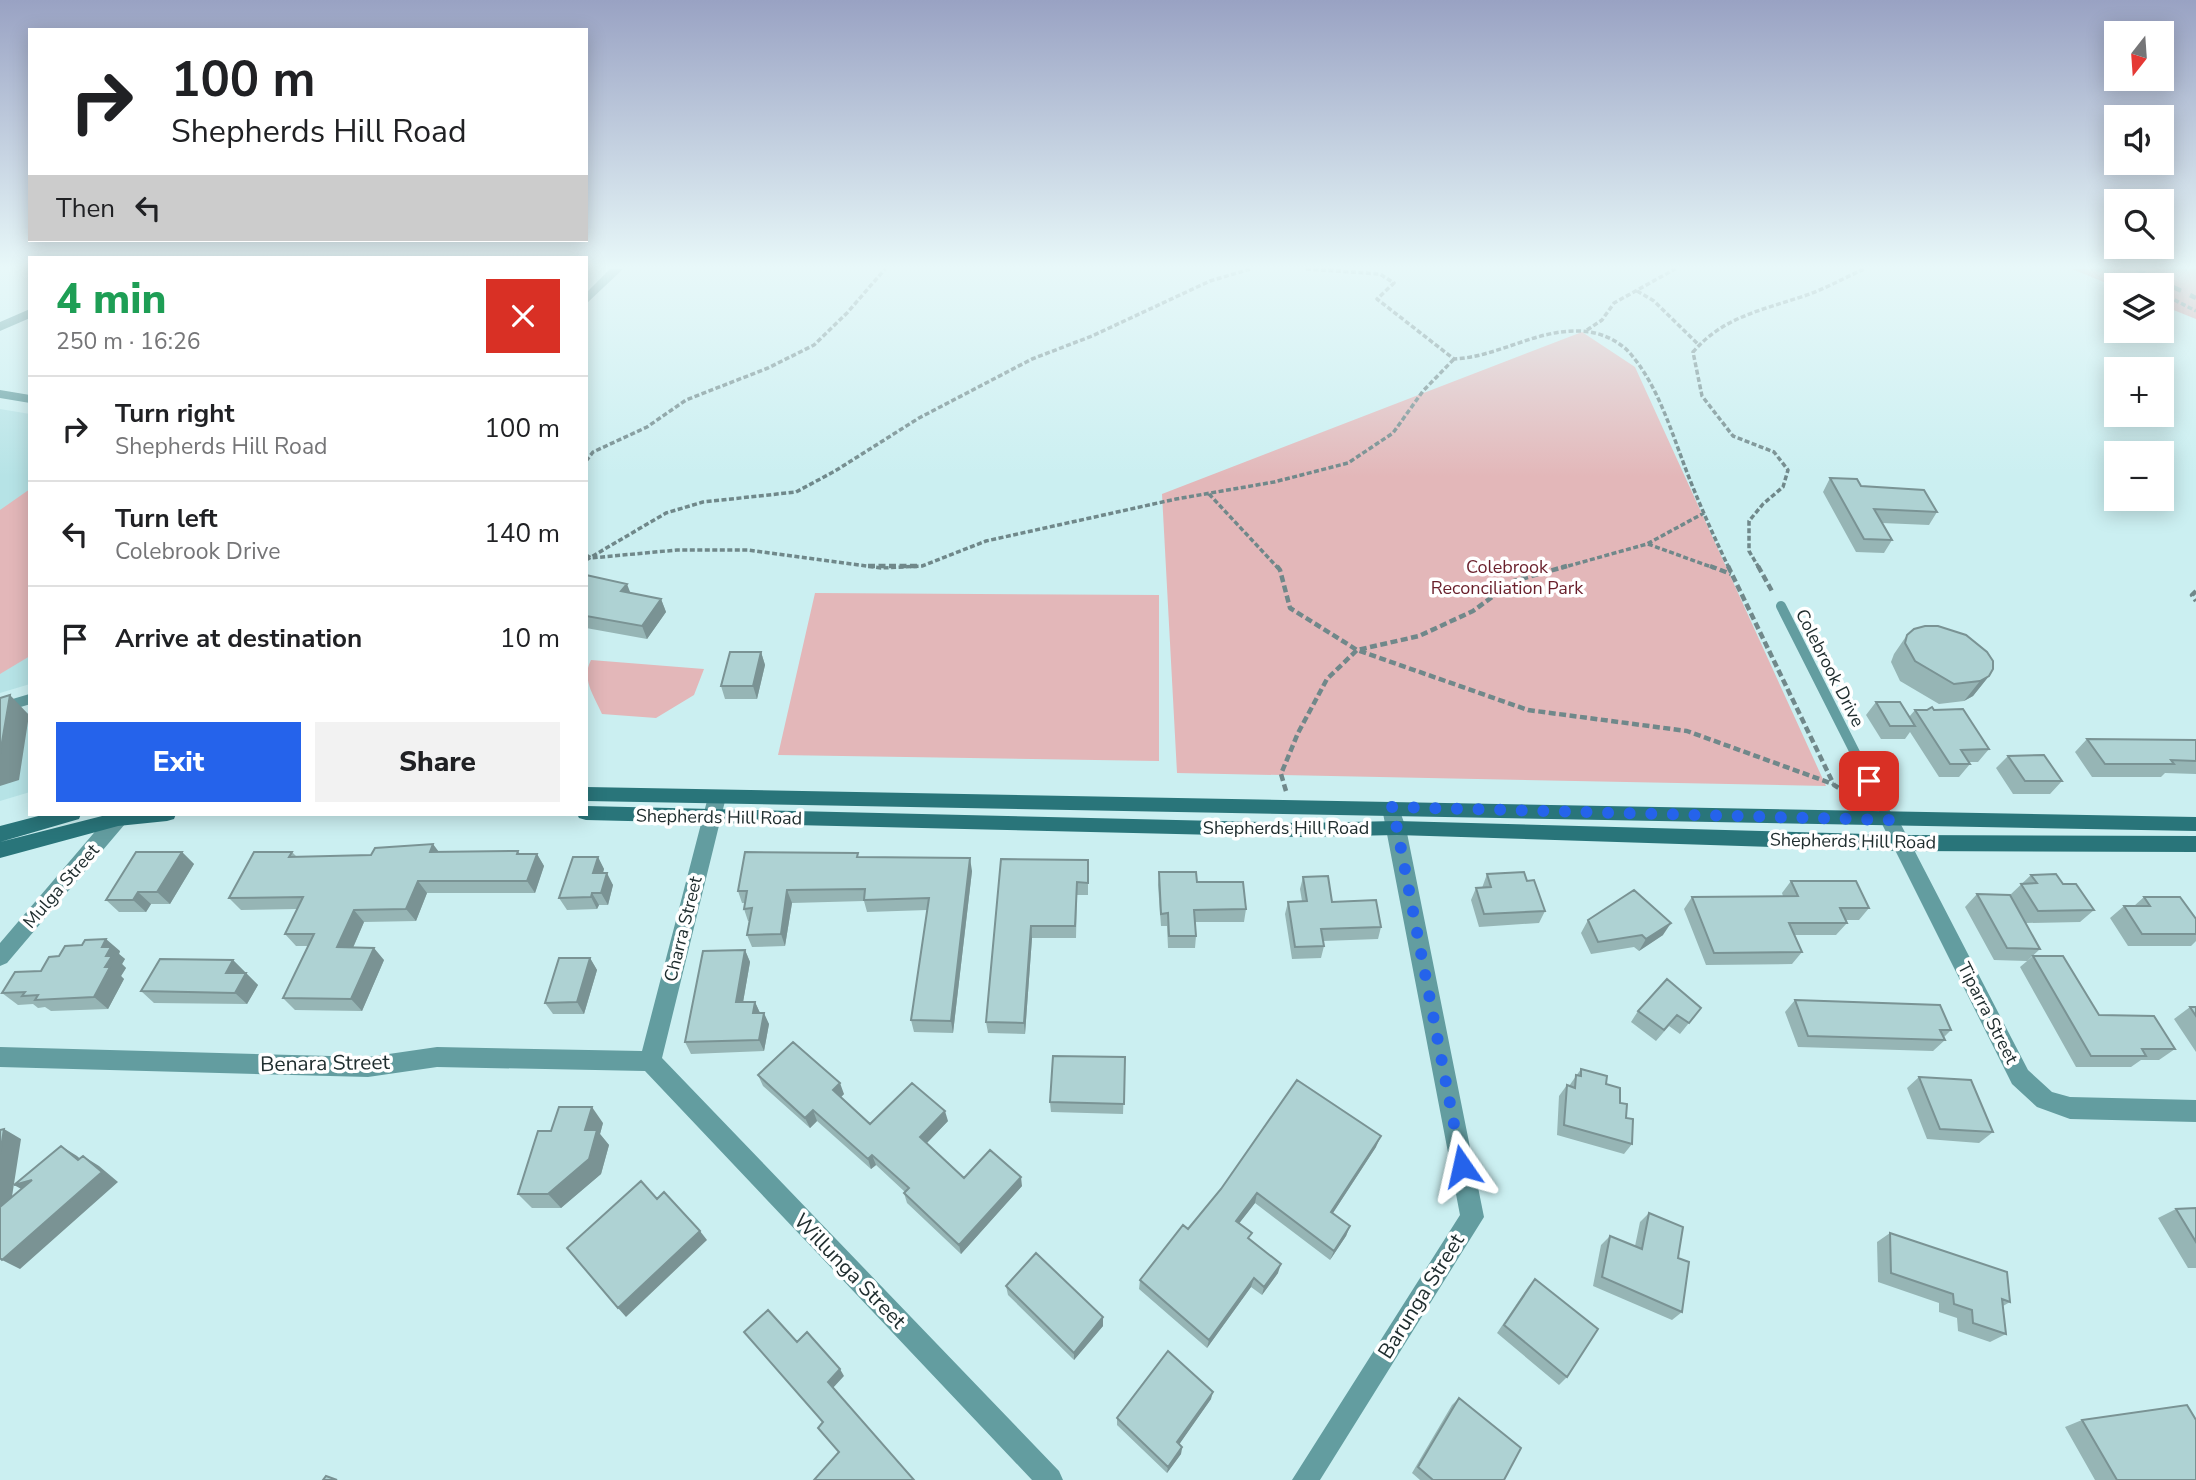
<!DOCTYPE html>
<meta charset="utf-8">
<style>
:root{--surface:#fff;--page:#f2f2f2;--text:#202124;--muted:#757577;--line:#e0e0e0;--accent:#2563eb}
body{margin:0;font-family:"Nunito Sans",sans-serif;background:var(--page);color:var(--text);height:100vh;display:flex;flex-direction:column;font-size:26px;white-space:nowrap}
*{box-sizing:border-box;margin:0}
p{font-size:23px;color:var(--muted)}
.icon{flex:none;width:38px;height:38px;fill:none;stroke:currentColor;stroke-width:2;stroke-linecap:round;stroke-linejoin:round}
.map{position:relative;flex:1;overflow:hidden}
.panel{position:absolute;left:28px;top:256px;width:560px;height:560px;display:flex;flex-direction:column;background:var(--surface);border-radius:0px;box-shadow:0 4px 18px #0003}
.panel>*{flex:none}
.banner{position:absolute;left:28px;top:28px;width:560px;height:214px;border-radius:0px;box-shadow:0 4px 18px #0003;background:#fff;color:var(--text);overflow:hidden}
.needle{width:46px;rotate:197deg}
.tools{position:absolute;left:2104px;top:21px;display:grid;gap:14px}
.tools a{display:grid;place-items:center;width:70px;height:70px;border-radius:0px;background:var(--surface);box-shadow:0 4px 18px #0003;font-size:35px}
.pin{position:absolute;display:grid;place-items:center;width:60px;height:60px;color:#fff;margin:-30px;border-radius:14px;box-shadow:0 4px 10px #0006}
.me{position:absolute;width:77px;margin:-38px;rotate:349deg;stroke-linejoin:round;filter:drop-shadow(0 0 5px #0008)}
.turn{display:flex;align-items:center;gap:24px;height:147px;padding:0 28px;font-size:32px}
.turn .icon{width:91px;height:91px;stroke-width:2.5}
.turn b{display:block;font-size:49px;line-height:60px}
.then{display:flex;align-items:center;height:66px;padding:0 28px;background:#0003;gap:14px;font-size:26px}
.round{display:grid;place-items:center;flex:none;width:74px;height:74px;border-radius:0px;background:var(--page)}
.headline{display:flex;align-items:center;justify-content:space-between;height:119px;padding:0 28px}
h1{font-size:42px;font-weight:800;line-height:52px;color:#1e9e55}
.primary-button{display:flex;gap:14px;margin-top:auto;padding:14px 28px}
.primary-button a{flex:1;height:80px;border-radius:0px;background:var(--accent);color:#fff;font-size:28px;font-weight:800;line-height:80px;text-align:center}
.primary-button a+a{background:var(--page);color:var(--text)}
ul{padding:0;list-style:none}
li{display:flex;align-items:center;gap:21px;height:105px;padding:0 28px;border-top:2px solid var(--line)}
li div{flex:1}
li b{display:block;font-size:26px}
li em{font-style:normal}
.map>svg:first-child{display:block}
</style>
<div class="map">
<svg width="2196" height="1480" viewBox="0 0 2196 1480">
<rect width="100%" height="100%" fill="#cbeff1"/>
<path fill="#b6e3e6" d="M0,409l30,5v270l-30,9z
M30,712v80l-30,9v-81z"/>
<path fill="#e3b7b9" d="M1582,332l53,35 191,419 -649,-13 -15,-279z
M30,489v167l-30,18v-164z
M815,593l344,2v166l-381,-6z
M591,660l113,9 -10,26 -38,23 -54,-4c-8,-18 -21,-35 -11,-54z"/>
<path fill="#db9ca0" d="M2072,269h124v50l-35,-14v-20l-45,2z"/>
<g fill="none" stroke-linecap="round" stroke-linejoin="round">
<path stroke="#70888a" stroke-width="3.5" stroke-dasharray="5 2.5" stroke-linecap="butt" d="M1306,269l74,5 14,9 -17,16 77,60c43,-2 81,-29 124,-28 18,0 36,7 49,19 32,34 46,88 63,130 12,30 25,59 39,88
M2097,269l49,16
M1637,291l17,10 44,43
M2161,293l35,18
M1587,330l15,-10 12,-17 61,-34
M586,461l7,-9 54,-25 39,-27 82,-32 46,-23 33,-32 38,-44
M1209,494l69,74
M1648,544l66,24
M586,555l5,3 86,-8h71l133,18 41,-2 64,-25 190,-42 98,-17 74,-19 45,-30 30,-42 31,-32
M586,560l80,-47 37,-11 93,-10 39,-21 84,-53 113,-59 60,-23 118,-55 40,-12
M1561,568l86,-24 57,-31
M1759,568l-10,-17v-30l14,-17 20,-17 5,-17 -14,-18 -41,-16 -31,-40 -9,-44c30,-35 69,-42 111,-56 21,-7 40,-18 60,-27"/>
<path stroke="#70888a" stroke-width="4.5" stroke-dasharray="7 3.5" stroke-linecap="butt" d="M868,566h49
M1277,566l3,4 10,38 67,42 171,60 159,21 146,53
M1710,566l21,8
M1728,566l106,219 24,15
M1758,566l15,27
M2196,591l-4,4 4,6
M1286,791l-5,-17 17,-41 29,-54 30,-29 62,-14 54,-25 41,-30 53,-15"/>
<path stroke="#639da0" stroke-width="10" d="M1781,606l108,214
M0,708l30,-9"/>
<path fill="#639da0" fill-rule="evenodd" d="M610,269h13l-37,35v-11z
M30,309v9l-30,13v-9z
M0,390l30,5v8l-30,-5z
M717,790l6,2 3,5 -64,261 397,413 4,9h-31l-387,-409 -208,-4 -69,10 -368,-10v-20l368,10 69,-10 205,4 66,-254 3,-5z
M1391,801l6,2 9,25 78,389 -164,263h-28l168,-265 -78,-407 3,-5z
M1889,813l7,2 132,255 24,22 18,5 126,3v22l-126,-3 -33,-12 -25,-23 -132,-264 2,-5z
M110,814h18l-3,10 -118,139 -7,3v-23z"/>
<path fill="#29757a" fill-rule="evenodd" d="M586,787l1610,30v14l-1610,-30z
M586,806l713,17 98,-2 505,14 294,1v16l-294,-1 -505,-16 -98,2 -713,-17 -7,-2 -2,-4h9z
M46,814h35l-2,5 -79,23v-16z
M110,814h66l-2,5 -7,2 -49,5 -118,32v-16z"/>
<path stroke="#677e80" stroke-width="4.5" stroke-dasharray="10 10" stroke-linecap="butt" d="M2136,269l60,29"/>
</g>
<path fill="#96b5b5" d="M1830,478l31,8 76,26 -8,13 -47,-2 10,17 -8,13 -28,-1 -33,-60z
M586,575l45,18 30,6 5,13 -19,27 -61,-11z
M1907,635l82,41 -16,20 -9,5 -25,3 -39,-23 -9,-19 3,-8z
M761,652l4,13 -8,34h-32l-4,-13z
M1876,702l33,15 6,-7h19l55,39 -11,13h-9l1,2 -11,13h-20l-29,-45 -5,7h-24l-15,-24z
M2087,739l109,1v34l-31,-1 -4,4h-69l-17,-25z
M2008,756l54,25 -12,13h-37l-17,-26z
M439,851h79l2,3h17l7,12 -9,27h-108l-11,28 -52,1 -11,26 31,12 -22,51 -67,-1 -12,-12 25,-52h-12l-11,-12 12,-25 -56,1 -12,-12 63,-46 5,5 74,-2z
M182,852l12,12 -24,40h-19l-5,8h-27l-13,-12z
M598,857l6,12 -1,4 10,12 -5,20h-9l-2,4 -30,1 -8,-12z
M859,857l113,14 -19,162 -39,-1 -3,-12 16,-110 -60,2 -3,-11 -72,2 -7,43 -33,1 -5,-12 3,-14h-2l-4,-12 1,-6h-3l-4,-12z
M1001,859l87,1v35h-11l-1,43h-44l-7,96 -37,-1 -2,-11z
M1159,872l38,10 49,27 -2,13h-49l1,14 -1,12h-27l-1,-22h-6l-3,-41z
M1487,874l40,7 18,30 -6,12 -60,4 -8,-27 5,-12h6z
M2031,875l32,9 31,26 -14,12 -54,1 14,26 -13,12 -33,-1 -29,-53 12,-13 33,1z
M1303,877l29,25 49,25 -3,12 -55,2 1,5 -3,12 -29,1 -7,-45 3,-12 14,-1 -2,-12z
M1791,881l78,27 -10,12h-13l1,3 -11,12h-42l8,17 -10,12 -86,1 -22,-56 8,-12 91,-1 -1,-3z
M2144,897l52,22v22l-5,5h-63l-18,-28 14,-12h10z
M1588,920l75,15 -24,16 -5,-4 -43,7 -10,-21z
M745,950l5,12 -7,40h12l5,11 9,11 -5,27 -73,3 -6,-12z
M120,951l-1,3 6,5 -3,5 4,4 -5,8 3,3 -16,30 -57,2 -6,-4 -7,1 -5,-4 -15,1 -16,-12 39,-22z
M2033,956l66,59 76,34 -16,11h-18l-10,7h-55l-56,-100z
M590,958l7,12 -13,44h-31l-8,-11z
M233,960l25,25 -11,19 -93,-1 -13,-12z
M1795,1000l156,30 -7,7 1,3 -12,11 -135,-4 -13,-35z
M2190,1007h6v45l-22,-33z
M1701,1008l-21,26 -11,-8 -13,15 -25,-19 7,-11z
M1125,1057l-2,57 -72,-2 -1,-10z
M1581,1069l25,15 14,19 6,15 6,26 -8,10 -67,-19 2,-39 8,-11 2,1z
M758,1075l86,19 -4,4 30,26 78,-3 -22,23 38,34 58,8 -61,68 -54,-51 -3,-10 1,-1 -29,-27 -5,4 -54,-48 -7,7 -47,-42z
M1919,1077l74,55 -14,11 -52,-4 -20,-51z
M603,1123l-3,11 9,11 -8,29 -40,34h-29l-14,-14 33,-63z
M1376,1147l-43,66 17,13 -4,10 -16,24 -75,-57 -16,20 11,17 28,33 -16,22 -11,-8 -44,61 -68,-59 1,-9 48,-51 33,-40z
M2196,1208v60h-8l-30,-50 18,-9z
M1649,1213l29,45 4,54 -10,8 -79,-34 8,-41 9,-9 25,10 5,-24z
M1890,1233l120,69 -7,4 3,28 -16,8 -32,-11 -1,-13 -18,-6v-9l-61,-21 -1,-40z
M1535,1279l32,98 -8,8 -62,-52 31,-46z
M1006,1286l97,31v9l-29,34 -66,-65z
M1459,1398l45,82h-84l-8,-7 40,-68z
M1211,1399l-32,45 3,3 -1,7 -14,19 -50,-48v-7z
M2082,1420l114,60h-101l-30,-53z"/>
<path fill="#7a9394" d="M627,584l5,13 -11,-6z
M661,599l5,13 -19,27 -5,-13z
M761,652l4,13 -8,34 -4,-13z
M1989,676l-16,20 -9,5 16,-20z
M10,695l19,20 -10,65 -19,6v-32z
M433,844l9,12 -12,-4z
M182,852l12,12 -24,40 -13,-12z
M537,854l7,12 -9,27 -8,-12z
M598,857l6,12 -5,16 -6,-12z
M970,858l2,13 -19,162 -2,-12z
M607,873l6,12 -5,20 -7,-12z
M418,881l9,12 -11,28 -10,-12z
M787,890l5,13 -7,43 -4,-12z
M138,892l13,12 -5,8 -13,-12z
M592,893l7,12 -2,4 -6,-12z
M354,910l10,12 -16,37 -11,-12z
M1671,923l-8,12 -24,16 7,-12z
M1031,926l1,12 -7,96 -1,-11z
M106,939l14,12 -1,3 6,5 -3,5 4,4 -5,8 3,3 -16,30 -14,-12 11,-30 -3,-20z
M374,948l10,12 -22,51 -11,-12z
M745,950l5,12 -9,52 -5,-12z
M590,958l7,12 -13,44 -7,-12z
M233,960l12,12 -7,12 -12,-11z
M246,973l12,12 -11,19 -12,-11z
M755,1002l5,11h-7z
M764,1013l5,11 -5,27 -5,-11z
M840,1083l4,11 -7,7 -4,-11z
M592,1107l11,16 -3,11 9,11 -8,29 -40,34 -13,-14 37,-64z
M813,1110l4,11 -7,7 -5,-10z
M945,1111l3,10 -26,27 -2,-11z
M4,1129l17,10 -10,64 -11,4v-53z
M1381,1136l-5,11 -49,75 4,-10z
M61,1146l16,10 17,15 -16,-11z
M872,1155l4,10 -5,4 -3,-10z
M83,1156l16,10 19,16 -98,87 -18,-9z
M1021,1177l1,9 -61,68 -2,-9z
M32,1180v15l-18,-10z
M1257,1193l-2,10 -21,27 2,-9z
M1350,1226l-4,10 -16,24 4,-9z
M700,1231l7,9 -81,77 -8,-9z
M1281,1264l-3,9 -16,22 2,-8z
M1254,1278l-3,9 -44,61 2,-8z
M1103,1317v9l-29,34v-7z
M840,1369l4,7 -12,13 -4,-7z
M1213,1392l-2,7 -35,50 1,-7z
M1182,1447l-1,7 -14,19 1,-6z"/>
<path fill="#aed2d3" stroke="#7a9394" stroke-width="2" d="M1830,478l27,1 4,7 63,4 13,22 -63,-3 18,31 -28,-1z
M586,575l41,9 -6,7 40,8 -19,27 -56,-10z
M1925,626h13l28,9 21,17 6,9v8l-4,7 -9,5 -26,3 -39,-23 -10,-18 2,-8 7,-6z
M730,652h31l-8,34h-32z
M10,695l-10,59v-56z
M1876,702h24l15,24h-25z
M1932,707l2,3 29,-1 26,40 -28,1 9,14h-20l-35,-54h12z
M2087,739l109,1v21l-25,-1 3,4h-69z
M2044,755l18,26h-37l-17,-25z
M433,844l-3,8 88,-1 -1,3h20l-10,27h-109l-12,28 -52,1 -17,37 37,1 -23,51 -68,-1 31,-64h-29l18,-37 -74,1 25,-46h38l-3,5 82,-2 4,-7z
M136,852h46l-25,40h-19l-5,8h-27z
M745,852l113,1 -1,4 113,1 -19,163 -40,-1 18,-122 -65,2 1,-11 -78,1 -6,44 -34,1 5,-27 -8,1 3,-18h-9z
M573,857h25l-5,16h14l-6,20h-9l-1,4 -32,1z
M1001,859l87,1v23l-11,-1 -2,44h-44l-7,97 -38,-1z
M1159,872h37l1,10h46l3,27 -52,1 2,26h-27l-1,-23 -7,1z
M1524,872l3,9 7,-1 11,31 -61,3 -8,-26 15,-1 -4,-13z
M2056,874l7,10h13l18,26 -56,1 -17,-27 16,-1 -6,-8z
M1328,876l4,26 44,-2 5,27 -60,2 3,17 -29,1 -7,-45 19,-1 -4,-24z
M1791,881h65l13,27h-29l7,15h-58l13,29 -88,1 -22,-56 106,-1z
M1634,890l37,33 -25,16 -4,-4 -44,7 -10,-22z
M1977,894l33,1 30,54 -33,-1z
M2144,897h36l16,22v15h-54l-18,-28h26z
M106,939l-4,8h9l-5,9h6l-7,11h5l-16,30 -59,3 3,-5 -16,1 3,-4 -23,1 13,-21 26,-1 8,-14 10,-1 6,-10 17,-1 3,-5z
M745,950l-9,52h19l-2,11h11l-5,27 -74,2 18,-91z
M2033,956h30l36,59 55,1 21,33h-33l4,7h-55z
M559,958h31l-13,44 -32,1z
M160,959l73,1 -7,13h20l-11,20 -94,-2z
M1667,979l34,29 -12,15 -12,-8 -13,15 -26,-19z
M1795,1000l145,5 11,25h-11l5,10 -137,-4z
M2190,1007h6v9z
M793,1042l47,41 -7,7 37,34 42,-41 33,28 -25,26 44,41 26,-28 31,27 -62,68 -55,-52 5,-5 -37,-33 -4,4 -55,-49 -8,8 -47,-43z
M1053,1056l72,1 -1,47 -74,-2z
M1581,1069l26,7 -1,8 14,4v15l7,1 -1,14 7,1 -1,25 -68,-19 3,-40 8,3 1,-13 5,1z
M1919,1077l52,3 22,52 -53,-3z
M1297,1080l84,56 -50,76 19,14 -16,25 -77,-58 -21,28 16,12 -4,5 33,26 -17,23 -10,-9 -45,62 -69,-60 43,-55 5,4 33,-40z
M559,1107h33l-7,23h12l-8,29 -41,35h-30l20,-63h13z
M4,1129l-4,25v-24z
M61,1146l17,14 5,-4 19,16 -100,88 -2,-2v-51l32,-27 -18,5z
M641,1181l16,18 7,-7 36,39 -82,77 -51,-60z
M2196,1208v34l-20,-33z
M1649,1213l34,14 -5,31 11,4 -7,50 -80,-35 8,-41 32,13z
M1890,1233l117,39 3,30 -8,-3 4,35 -33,-11 -1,-13 -18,-6 -1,-10 -62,-21z
M1036,1253l67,64 -29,36 -68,-67z
M1535,1279l63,50 -31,48 -63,-52z
M768,1310l29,32 10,-10 33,37 -12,13 86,98h-100l25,-28 -21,-24 5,-6 -79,-90z
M1168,1351l45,41 -36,50 5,5 -14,20 -51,-49z
M1459,1398l62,50 -17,32h-71l-15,-13z
M2187,1405l9,15v60h-79l-35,-60z
M326,1476l11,4h-14z"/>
<linearGradient id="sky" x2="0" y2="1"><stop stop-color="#99a2c3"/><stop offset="0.56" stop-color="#e8f8f9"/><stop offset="1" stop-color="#e8f8f9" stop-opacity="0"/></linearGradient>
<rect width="2196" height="477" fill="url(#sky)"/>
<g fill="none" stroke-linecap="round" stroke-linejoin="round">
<path stroke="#2563eb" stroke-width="12" stroke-dasharray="0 21.6" d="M1462,1166l-65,-338 -6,-21 498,13 -20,-39"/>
</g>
<g text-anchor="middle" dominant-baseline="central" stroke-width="7" stroke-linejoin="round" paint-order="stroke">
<g font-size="18" fill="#691f2b" stroke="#fff">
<text x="1507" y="567">Colebrook<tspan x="1507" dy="21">Reconciliation Park</tspan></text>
</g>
<g font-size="18" fill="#202e2f" stroke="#fff">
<text transform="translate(1830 668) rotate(63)">Colebrook Drive</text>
<text transform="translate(719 817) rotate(1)">Shepherds Hill Road</text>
<text x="1286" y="828">Shepherds Hill Road</text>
<text transform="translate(1853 841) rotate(1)">Shepherds Hill Road</text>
<text transform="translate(61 886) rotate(-49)">Mulga Street</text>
<text transform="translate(683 929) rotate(-76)">Charra Street</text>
<text transform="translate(1988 1013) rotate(63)">Tiparra Street</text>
</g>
<g font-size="21" fill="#202e2f" stroke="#fff">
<text transform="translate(325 1063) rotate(-1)">Benara Street</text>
<text transform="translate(850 1271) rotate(46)">Willunga Street</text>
<text transform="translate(1421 1296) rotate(-58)">Barunga Street</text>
</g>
</g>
</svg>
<div class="tools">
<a><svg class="needle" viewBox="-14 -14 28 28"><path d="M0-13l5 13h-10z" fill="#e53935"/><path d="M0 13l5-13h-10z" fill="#757577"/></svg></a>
<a><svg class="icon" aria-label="sound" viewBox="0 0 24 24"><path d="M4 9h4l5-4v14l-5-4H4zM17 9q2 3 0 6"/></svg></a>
<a><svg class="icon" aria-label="search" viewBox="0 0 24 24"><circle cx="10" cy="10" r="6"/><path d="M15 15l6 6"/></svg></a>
<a><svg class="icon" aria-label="layers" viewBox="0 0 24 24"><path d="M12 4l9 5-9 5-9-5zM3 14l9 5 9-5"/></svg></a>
<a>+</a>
<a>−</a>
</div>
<div class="pin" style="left:1869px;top:781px;background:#d93025"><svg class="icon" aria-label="arrive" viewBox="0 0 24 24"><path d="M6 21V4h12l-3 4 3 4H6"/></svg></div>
<svg class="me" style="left:1462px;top:1166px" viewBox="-20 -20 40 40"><path d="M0-17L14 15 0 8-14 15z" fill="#2563eb" stroke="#fff" stroke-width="4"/></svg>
<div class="banner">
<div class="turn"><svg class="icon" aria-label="right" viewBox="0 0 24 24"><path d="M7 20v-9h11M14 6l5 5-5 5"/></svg><div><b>100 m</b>Shepherds Hill Road</div></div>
<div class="then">Then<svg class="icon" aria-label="left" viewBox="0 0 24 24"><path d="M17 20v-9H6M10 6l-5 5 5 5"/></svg></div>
</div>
<section class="panel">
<div class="headline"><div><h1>4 min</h1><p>250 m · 16:26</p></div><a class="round" style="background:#d93025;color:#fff"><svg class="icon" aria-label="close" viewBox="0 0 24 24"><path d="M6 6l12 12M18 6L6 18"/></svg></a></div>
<ul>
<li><svg class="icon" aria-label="right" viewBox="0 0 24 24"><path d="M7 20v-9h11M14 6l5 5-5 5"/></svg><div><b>Turn right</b><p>Shepherds Hill Road</p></div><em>100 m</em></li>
<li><svg class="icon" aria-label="left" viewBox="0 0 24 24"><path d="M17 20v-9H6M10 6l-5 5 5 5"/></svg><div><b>Turn left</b><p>Colebrook Drive</p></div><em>140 m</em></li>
<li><svg class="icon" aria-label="arrive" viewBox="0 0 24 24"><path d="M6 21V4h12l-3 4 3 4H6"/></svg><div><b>Arrive at destination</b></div><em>10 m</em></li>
</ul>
<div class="primary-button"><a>Exit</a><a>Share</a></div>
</section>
</div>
